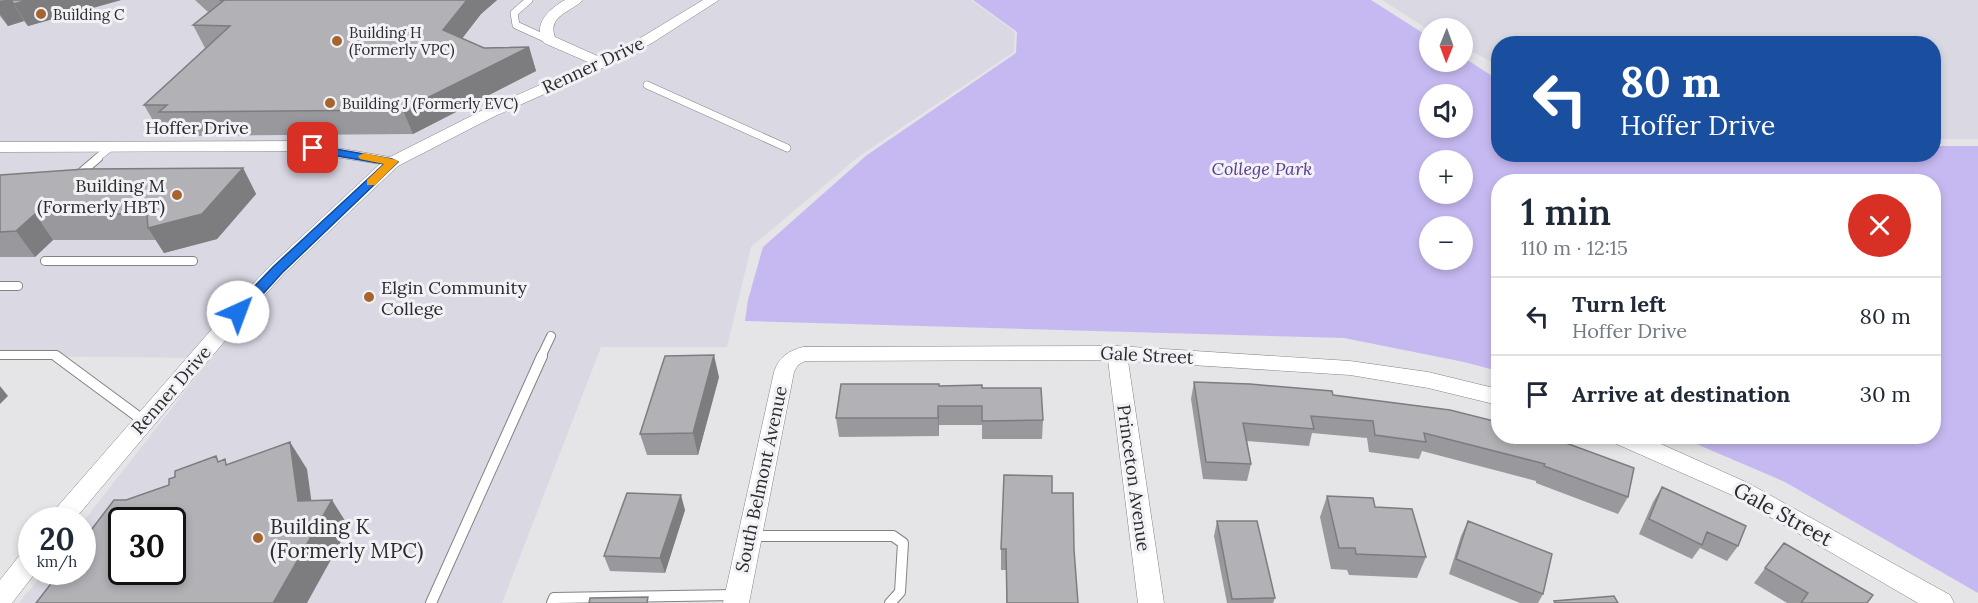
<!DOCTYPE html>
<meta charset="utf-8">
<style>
:root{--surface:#fff;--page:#f6f6f7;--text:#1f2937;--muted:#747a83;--line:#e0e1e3}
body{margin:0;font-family:Lora,serif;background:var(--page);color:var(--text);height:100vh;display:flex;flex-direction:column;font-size:22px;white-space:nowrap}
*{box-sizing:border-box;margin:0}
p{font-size:20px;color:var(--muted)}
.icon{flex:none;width:33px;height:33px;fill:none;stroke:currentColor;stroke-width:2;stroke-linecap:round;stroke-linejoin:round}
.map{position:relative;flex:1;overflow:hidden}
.panel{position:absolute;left:1491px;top:174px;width:450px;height:270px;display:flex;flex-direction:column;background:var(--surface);border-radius:24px;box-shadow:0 3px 9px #0003}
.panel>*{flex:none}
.top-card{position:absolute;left:1491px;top:36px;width:450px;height:126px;border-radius:24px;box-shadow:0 3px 9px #0003;background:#1a4fa0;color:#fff;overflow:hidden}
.needle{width:39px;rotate:181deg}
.fabs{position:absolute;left:1419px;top:18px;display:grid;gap:12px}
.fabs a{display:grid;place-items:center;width:54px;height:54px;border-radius:50%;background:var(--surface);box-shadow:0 3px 9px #0003;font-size:30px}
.speed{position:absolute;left:18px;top:507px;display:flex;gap:12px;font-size:30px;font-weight:700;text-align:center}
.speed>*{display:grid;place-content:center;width:78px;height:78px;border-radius:50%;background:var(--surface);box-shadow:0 3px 9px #0003;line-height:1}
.speed small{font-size:15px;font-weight:400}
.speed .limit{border:3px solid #111;border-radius:9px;background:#fff;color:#111}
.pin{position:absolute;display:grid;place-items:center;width:51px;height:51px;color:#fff;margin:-26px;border-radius:12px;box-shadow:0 3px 9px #0006}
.me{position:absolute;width:66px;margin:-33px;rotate:43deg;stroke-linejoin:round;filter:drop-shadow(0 0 4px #0008)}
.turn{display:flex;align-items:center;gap:21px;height:126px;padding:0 30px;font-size:27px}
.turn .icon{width:78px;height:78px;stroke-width:2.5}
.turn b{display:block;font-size:42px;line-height:51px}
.round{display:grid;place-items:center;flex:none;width:63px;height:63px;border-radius:32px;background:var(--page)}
.summary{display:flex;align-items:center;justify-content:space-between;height:102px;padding:0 30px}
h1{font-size:36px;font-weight:600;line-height:45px}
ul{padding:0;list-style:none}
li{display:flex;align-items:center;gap:18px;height:78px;padding:0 30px;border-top:2px solid var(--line)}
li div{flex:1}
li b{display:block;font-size:22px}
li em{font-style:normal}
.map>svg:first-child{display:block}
</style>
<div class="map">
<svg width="1978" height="603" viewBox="0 0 1978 603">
<rect width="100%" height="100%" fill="#e5e4e7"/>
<path fill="#dad8e3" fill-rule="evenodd" d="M0,0h971l44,32 -1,20 -156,105 -107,90 -24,100h-126l-99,256h-483l25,-31h38l1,-50 128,-164 -211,-2zM122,520h50v52h-50z
M1382,0h596v139h-44v-95h-436v21l-35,-18 -1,-19 -33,2z"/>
<path fill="#c6b9f1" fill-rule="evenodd" d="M973,0h398l58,37 1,25h32l1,-5 35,23v74h436v-8h44v447l-193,-111 -105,-45 254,-1v-254h-436v189l-34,-9 -120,-24 -599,-17 3,-21 15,-53 104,-92 149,-102 1,-21zM1430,94h32v34h-32zM1430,160h32v34h-32zM1430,226h32v34h-32z"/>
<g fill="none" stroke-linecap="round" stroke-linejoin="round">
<g stroke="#838386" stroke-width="8">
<path id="lane-far2" d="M529,0l-15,13 2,12 33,15
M647,85l140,63
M96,159l16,-13"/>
</g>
<g stroke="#838386" stroke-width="10">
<path id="lane-far1" d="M77,176l21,-18
M45,261h148
M0,286h18
M0,355h55l3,2
M541,357l10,-21"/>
</g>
<g stroke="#838386" stroke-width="12">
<path id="lane" d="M56,356l88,65
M752,536h141l10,7 -3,49 -10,11
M431,603l111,-247
M552,603l2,-5 181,-3"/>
</g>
<g stroke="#838386" stroke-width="1">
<path id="street" d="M565,0h18c-12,12 -36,16 -28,37l47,21 40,-21 61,-37h16l-67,43 -45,23 -114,51 -95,49 -114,108 -39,43 -171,203h-26l4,-7 179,-206 39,-41 110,-102 -84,-13 -296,1v-10l296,-1 94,16 91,-46 109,-48 -46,-20c-12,-19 5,-34 21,-43z
M1117,346l233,15 78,11 70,17v16l-70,-17 -78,-13 -222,-14 36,242h-26l-30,-243 -303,1 -7,4 -4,7 -45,231h-26l51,-231c5,-15 14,-21 29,-25z
M1609,436h34l105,47 202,112 4,8h-36l-186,-108 -120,-53z
M32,548v24h4l-24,31h-12v-23l23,-29z"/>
</g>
<use href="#lane-far2" stroke="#fff" stroke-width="7"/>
<use href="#lane-far1" stroke="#fff" stroke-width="8"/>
<use href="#lane" stroke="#fff" stroke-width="10"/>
<use href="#street" fill="#fff" fill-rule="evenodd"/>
</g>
<path fill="#99989c" d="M0,0h121l-93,26 -4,-5 -16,5 -8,-10z
M195,0h302l-16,14 -19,24 22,10 45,-1 7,24 -123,63 -240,2 -5,-7h-10l-14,-24 63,-57h-2l-12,-23 15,-13z
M243,168l13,26 -39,45 -53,14 -8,-13h-103l-18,17h-35v-82z
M719,377l-21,78h-51l-7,-21z
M1194,382l139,13 117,15 178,87 -10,17 -82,-31v-2l-114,-30 -3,8 -50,-7 -2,-14 -55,-5 -3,13 -62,-5 4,23 -4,17 -44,-2 -12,-80z
M939,386l43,2 61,32 -1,19h-60v-14h-43v11l-100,1 -3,-19z
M1662,487l76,59 -11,15 -27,-13 -8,11 -53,-25 14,-32z
M1052,493l22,57 4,53h-72v-33h-5v-21z
M1327,496l48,11 51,50 -9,21 -68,-3 -2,-5 -16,-1 -11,-52z
M685,510l-20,63 -55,-2 -6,-15z
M1217,521l58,77 -2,5h-46l-13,-67z
M1468,521l75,73 -5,9h-18l-71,-29 12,-38z
M1784,543l83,60h-80l-33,-20z"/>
<path fill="#7d7c7f" d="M5,0h6l13,21 -16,5 -8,-12v-13z
M27,0h94l-93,26 -14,-22z
M467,0h30l-16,14 -30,39 -8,-23z
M529,47l7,24 -123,63 -10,-24z
M243,168l13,26 -39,45 -53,14 -16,-25z
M35,214l18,26 -18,17 -19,-26z
M714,355l5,22 -21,78 -5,-22z
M0,386l8,10 -8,8z
M938,406l1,19v11l-1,-18z
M290,442l17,27 8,58 -17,-26z
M681,495l4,15 -20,63 -5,-15z
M332,500l17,27 -42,76h-34z"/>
<path fill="#b2b1b5" stroke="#7d7c7f" stroke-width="1.5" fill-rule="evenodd" d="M11,0h16l-13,4z
M219,0h248l-24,30 41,18 45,-1 -126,63 -244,2 8,-7h-23l86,-79 -37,-1 30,-24z
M243,168l-41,46 -54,14 -1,-14h-112l-19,17 -16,1v-57l85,-6z
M714,355l-21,78 -53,1 25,-78z
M1194,382l56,2 82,7 1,4 117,15 48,12v14h49l87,32 -6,29 -84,-31 1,-2 -121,-31 2,9 -51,-7 -2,-14 -62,-5 3,13 -71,-6 8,41 -45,-2z
M841,384h98v2l43,-1v3h59l2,32 -61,1v-15h-44v12h-102z
M290,442l8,59 34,-1 -59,103h-237l24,-31h22v-30l32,-42h12l43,-15v-6l6,-2v-6l41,-15 2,6 7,-3 1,6zM122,520h50v52h-50z
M1004,475l48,1v17h21l1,57 4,53h-71l-1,-54h-5z
M1662,487l84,39 -8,20 -31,-14 -5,13 -53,-26z
M627,493l54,2 -21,63 -56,-2z
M1327,496l46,2 2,9 37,2 14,48 -70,-3 -1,-6h-16z
M1217,521h40l18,77 -43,1z
M1468,521l84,33 -9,40 -87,-35z
M1784,543l89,52 -6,8h-66l7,-10 -43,-25z
M1614,596l4,7h-63l-1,-2z
M648,597l-1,6h-58l1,-5z"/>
<path fill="#1a73e8" stroke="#114b97" stroke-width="1.5" d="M313,145l79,14 6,3 -116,111 -39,43h-10l-2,-4 2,-3 40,-42 111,-103 -75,-13v-5z"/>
<path fill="#f59e0b" d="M364,153l33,7 1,2 -23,23h-8v-5l17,-16 -24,-5 -2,-3z"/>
<g fill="#a6652f" stroke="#f2f1f5" stroke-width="2">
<circle cx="41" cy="14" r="6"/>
<circle cx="337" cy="41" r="6"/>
<circle cx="330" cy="103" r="6"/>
<circle cx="177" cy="195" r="6"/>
<circle cx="369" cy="297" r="6"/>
<circle cx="258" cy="538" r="6"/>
</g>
<g text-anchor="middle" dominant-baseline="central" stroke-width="6" stroke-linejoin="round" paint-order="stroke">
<g font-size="15" fill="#2c2c2d" stroke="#f2f1f5" text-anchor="start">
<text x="53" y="14">Building C</text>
<text x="349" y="32">Building H<tspan x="349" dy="17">(Formerly VPC)</tspan></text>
<text x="342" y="103">Building J (Formerly EVC)</text>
</g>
<g font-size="18" fill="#2c2c2d" stroke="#f2f1f5">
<text transform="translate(593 65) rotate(-25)">Renner Drive</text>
<text x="197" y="127">Hoffer Drive</text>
<text transform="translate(1147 355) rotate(3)">Gale Street</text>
<text transform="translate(171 390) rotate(-49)">Renner Drive</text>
<text transform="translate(1134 478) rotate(82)">Princeton Avenue</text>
<text transform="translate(761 479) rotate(-78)">South Belmont Avenue</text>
</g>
<g font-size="18" font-style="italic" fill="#5a3a98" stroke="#f2f1f5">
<text x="1262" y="168">College Park</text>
</g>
<g font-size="18" fill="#2c2c2d" stroke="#f2f1f5" text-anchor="end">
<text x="165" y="185">Building M<tspan x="165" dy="21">(Formerly HBT)</tspan></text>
<text x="381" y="287" text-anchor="start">Elgin Community<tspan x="381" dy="21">College</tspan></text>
</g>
<g font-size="21" fill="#2c2c2d" stroke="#f2f1f5">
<text transform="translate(1783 514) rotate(29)">Gale Street</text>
</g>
<g font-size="21" fill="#2c2c2d" stroke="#f2f1f5" text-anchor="start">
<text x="270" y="526">Building K<tspan x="270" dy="24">(Formerly MPC)</tspan></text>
</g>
</g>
</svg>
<div class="fabs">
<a><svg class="needle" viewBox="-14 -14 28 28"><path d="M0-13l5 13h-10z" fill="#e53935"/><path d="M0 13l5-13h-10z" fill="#747a83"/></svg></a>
<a><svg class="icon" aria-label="sound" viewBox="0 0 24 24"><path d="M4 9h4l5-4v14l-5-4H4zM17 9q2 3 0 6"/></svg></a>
<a>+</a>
<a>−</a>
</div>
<div class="speed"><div>20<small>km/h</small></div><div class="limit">30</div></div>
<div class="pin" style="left:313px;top:148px;background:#d93025"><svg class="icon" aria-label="arrive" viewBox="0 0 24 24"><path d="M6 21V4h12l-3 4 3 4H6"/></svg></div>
<svg class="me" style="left:238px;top:312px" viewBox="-20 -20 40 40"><circle r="19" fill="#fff"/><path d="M0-13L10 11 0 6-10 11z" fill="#1a73e8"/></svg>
<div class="top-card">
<div class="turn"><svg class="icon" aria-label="left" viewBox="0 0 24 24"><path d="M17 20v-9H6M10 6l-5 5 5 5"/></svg><div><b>80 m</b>Hoffer Drive</div></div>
</div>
<section class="panel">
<div class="summary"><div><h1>1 min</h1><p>110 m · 12:15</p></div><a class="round" style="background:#d93025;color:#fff"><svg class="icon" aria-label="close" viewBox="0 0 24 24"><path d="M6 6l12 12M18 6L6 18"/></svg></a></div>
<ul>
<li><svg class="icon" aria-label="left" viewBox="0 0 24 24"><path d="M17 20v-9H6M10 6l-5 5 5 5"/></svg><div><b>Turn left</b><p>Hoffer Drive</p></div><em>80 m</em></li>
<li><svg class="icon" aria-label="arrive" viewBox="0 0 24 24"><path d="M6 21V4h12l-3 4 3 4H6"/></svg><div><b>Arrive at destination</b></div><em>30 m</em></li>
</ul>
</section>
</div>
